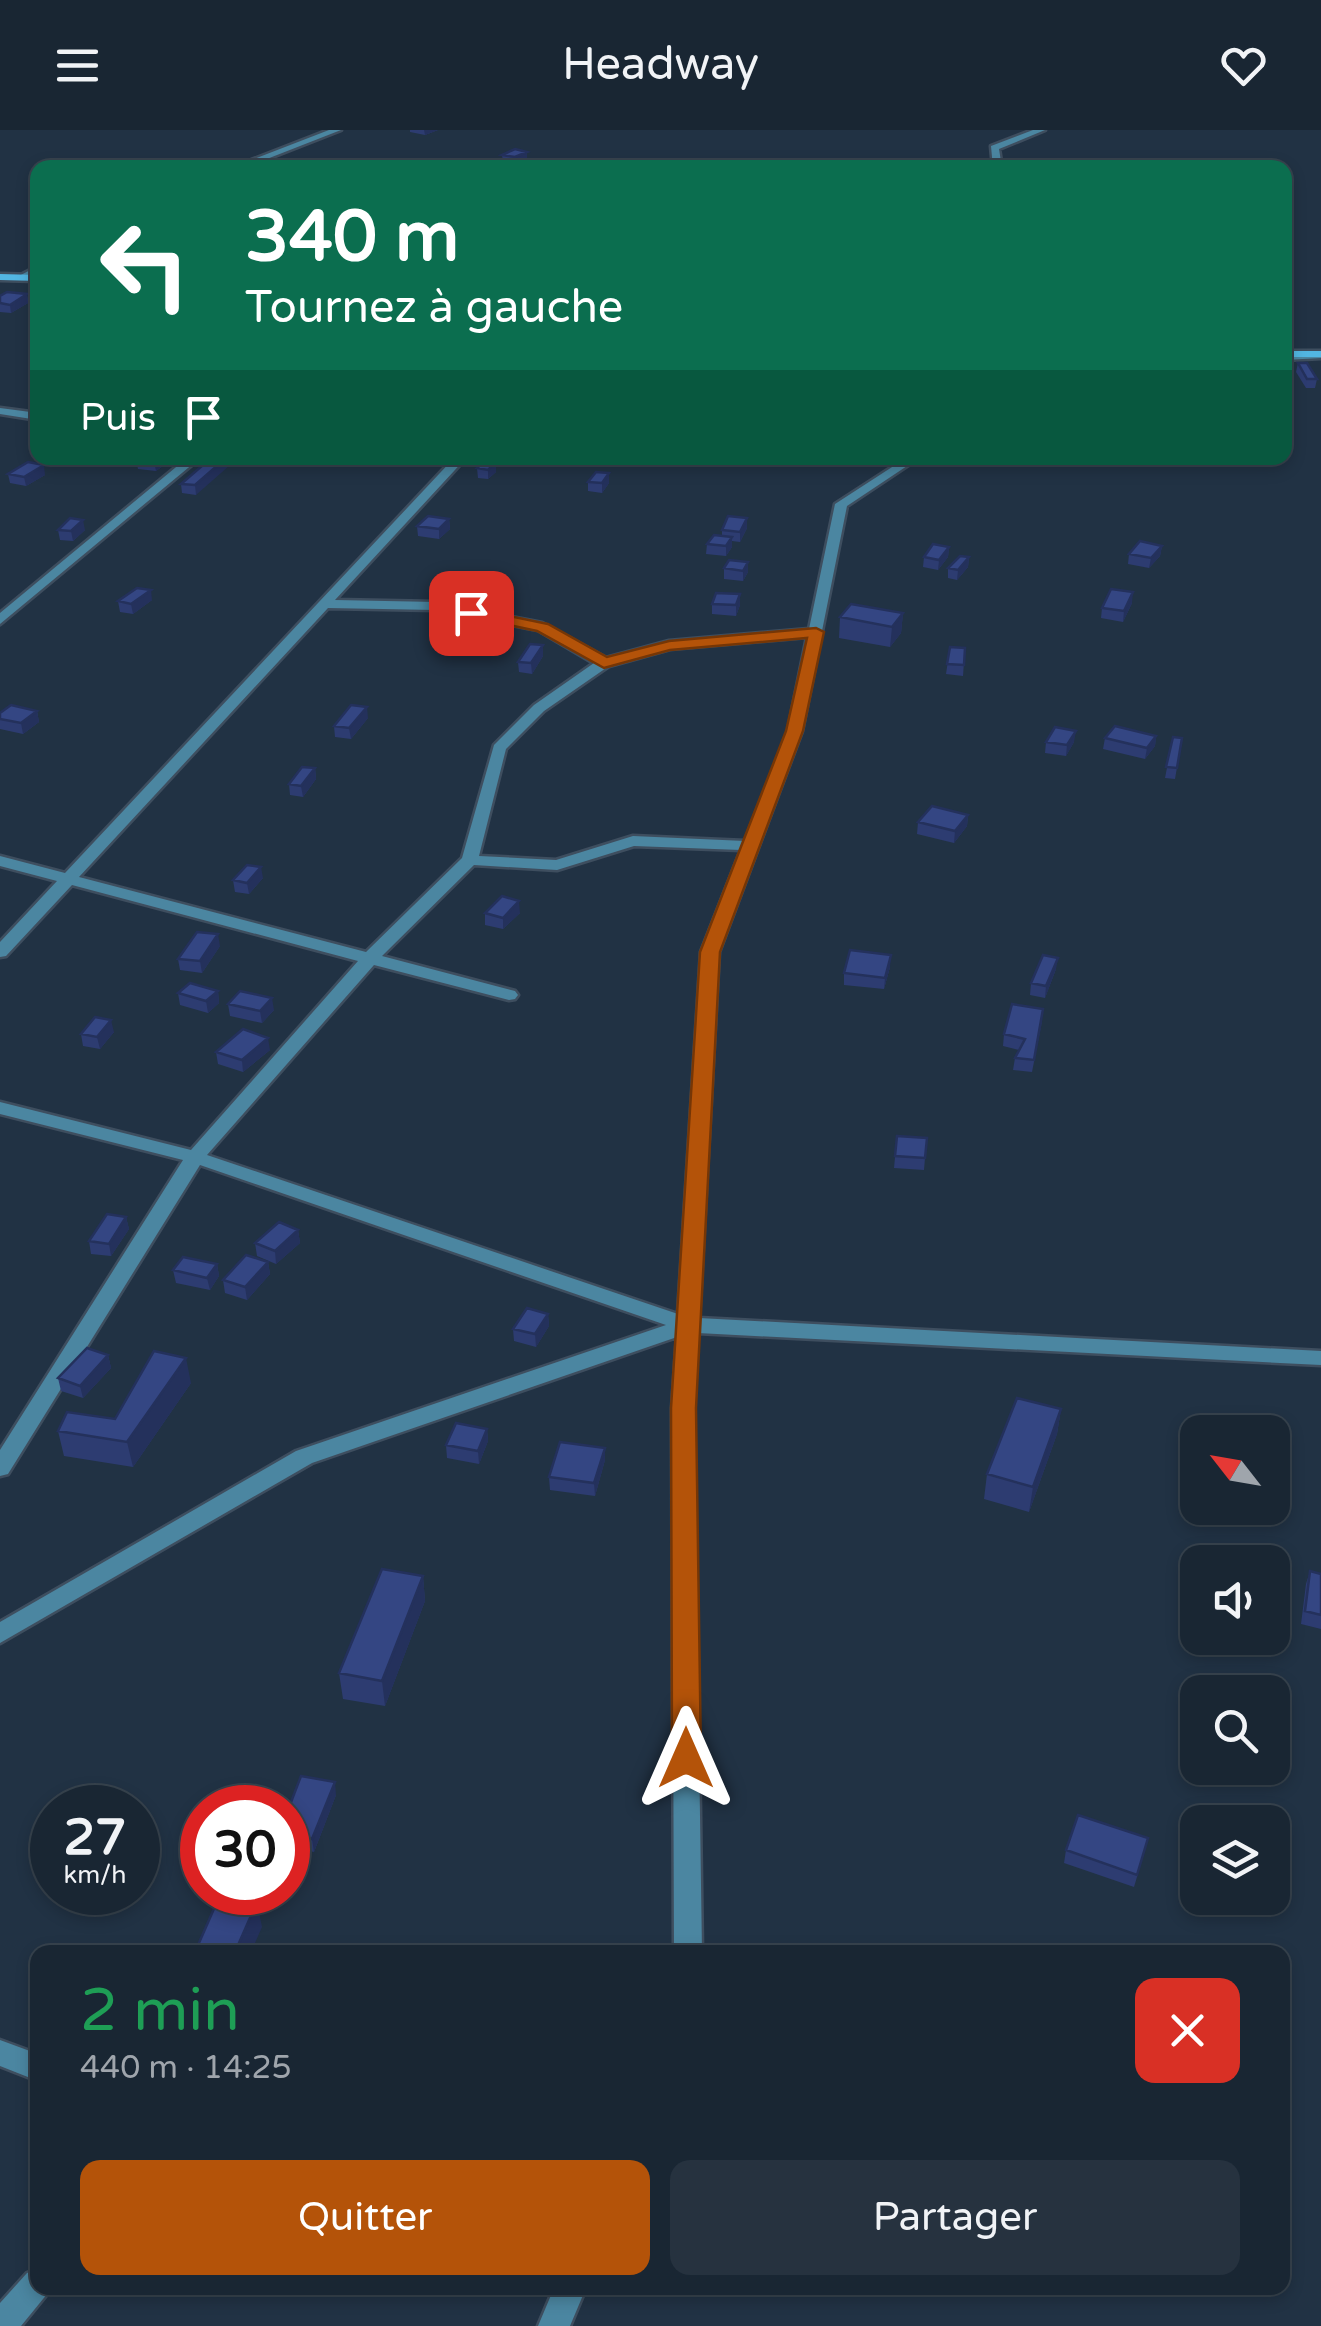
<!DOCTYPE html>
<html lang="fr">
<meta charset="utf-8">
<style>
:root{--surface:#192633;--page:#26323f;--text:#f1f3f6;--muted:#9fa5ac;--line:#37434e;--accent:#b45309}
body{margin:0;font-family:"Varela Round",sans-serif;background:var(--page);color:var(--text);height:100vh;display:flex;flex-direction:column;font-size:38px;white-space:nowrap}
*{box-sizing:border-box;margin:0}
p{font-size:32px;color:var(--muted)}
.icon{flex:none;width:55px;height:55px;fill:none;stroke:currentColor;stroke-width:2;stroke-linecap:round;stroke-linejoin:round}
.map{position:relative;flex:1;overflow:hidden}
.side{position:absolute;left:30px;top:1815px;width:1260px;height:350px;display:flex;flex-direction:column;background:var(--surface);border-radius:20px;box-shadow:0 5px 15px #0003,0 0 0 2px var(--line)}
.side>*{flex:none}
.banner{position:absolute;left:30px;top:30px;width:1262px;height:305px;border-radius:20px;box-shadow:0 5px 15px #0003,0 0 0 2px var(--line);background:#0b6e4f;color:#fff;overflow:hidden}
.needle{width:65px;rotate:301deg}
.tools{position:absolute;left:1180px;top:1285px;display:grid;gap:20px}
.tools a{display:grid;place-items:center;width:110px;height:110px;border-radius:20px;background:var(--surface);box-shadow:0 5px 15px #0003,0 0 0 2px var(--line);font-size:50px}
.speed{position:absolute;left:30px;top:1655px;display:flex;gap:20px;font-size:50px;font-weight:700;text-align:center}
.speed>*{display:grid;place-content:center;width:130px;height:130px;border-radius:50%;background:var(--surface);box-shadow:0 5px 15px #0003,0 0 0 2px var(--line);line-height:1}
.speed small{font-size:25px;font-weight:400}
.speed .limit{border:15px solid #d22;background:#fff;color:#111}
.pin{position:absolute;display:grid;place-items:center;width:85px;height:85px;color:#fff;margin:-42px;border-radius:20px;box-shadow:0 5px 15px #0006}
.me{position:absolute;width:110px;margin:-55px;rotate:0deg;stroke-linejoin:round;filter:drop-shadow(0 0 8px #0008)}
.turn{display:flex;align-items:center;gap:35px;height:210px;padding:0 50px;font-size:45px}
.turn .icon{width:130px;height:130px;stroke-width:2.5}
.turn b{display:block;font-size:70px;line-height:85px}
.then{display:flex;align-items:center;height:95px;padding:0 50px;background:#0003;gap:20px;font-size:38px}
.round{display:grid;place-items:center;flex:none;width:105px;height:105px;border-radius:20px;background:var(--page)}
.headline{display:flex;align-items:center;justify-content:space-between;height:170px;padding:0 50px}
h1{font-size:60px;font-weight:600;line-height:75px;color:#1e9e55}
.action{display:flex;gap:20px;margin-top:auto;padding:20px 50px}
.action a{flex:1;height:115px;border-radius:20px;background:var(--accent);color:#fff;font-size:40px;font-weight:600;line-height:115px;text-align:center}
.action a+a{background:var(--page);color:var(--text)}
header{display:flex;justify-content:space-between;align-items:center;height:130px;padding:0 50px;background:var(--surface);font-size:45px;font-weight:600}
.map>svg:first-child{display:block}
</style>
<header><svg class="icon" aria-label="menu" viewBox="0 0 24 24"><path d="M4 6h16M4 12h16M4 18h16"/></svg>Headway<svg class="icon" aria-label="heart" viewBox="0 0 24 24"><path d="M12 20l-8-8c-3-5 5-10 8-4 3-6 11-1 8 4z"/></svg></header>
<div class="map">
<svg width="1321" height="2196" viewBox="0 0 1321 2196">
<rect width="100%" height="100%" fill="#213244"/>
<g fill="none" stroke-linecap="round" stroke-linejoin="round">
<g stroke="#3e4e5f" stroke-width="5">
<path id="street" d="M329,0h12l-97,38h-13z
M1033,0h12l-46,19 3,19h-9l-2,-22z
M38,136v7l-16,7 -5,-3z
M1321,222v6l-36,2v-6z
M0,278l38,5v7l-38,-6z
M187,328h13l-200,166v-11z
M454,328h12l-131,142 101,2 106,21 64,35 63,-17 140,-12 26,-125 71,-46h13l-72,48 -45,225 -83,221 -20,366 622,33v14l-623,-32 -4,75 8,544h-28l-2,-544 5,-71 -365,126 -312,180v-21l296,-171 370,-126 -466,-160 -192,309 -8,2v-26l183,-290 -183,-46v-12l191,48 167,-189 -286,-76 -66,71 -6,1v-15l57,-61 -57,-15v-10l65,17zM328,478l108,2 102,20 56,33 -60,42 -40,40 -32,113 -96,94 -287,-75zM807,507l-19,94 -43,110 -112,-5 -77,24 -77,-4 27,-107 38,-38 65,-45 61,-17zM634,716l107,4 -40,102 -23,362 -471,-159 167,-190 135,35 6,-1 3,-4 -3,-4 -133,-35 92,-91 83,5z
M0,1910l38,14v27l-38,-15z
M38,2139v19h14l-31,38h-21v-23l27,-30z
M554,2158h32l-16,38h-32z"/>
</g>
<g stroke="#3e4e5f" stroke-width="5">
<path id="secondary" d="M0,144l38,1v6l-38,-1z
M1285,221h36v6h-36z"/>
</g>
<use href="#street" fill="#4b86a1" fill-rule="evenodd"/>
<use href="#secondary" fill="#52b6e2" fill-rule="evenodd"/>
</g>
<path fill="#2d3c71" d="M410,0h28l-13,5 -15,-3z
M527,22v7l-12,5 -12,-2 -1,-7z
M27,164l1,9 -17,10 -11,-1v-16z
M1298,233l19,16 -2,9h-9l-10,-16z
M139,328h35l-18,13 -18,-2 -2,-10z
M211,328l-15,37 -14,-2 -1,-9z
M496,332v10l-8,7 -10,-1 -1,-10z
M8,344l37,1 -19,11 -16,-3z
M588,352l21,1 -7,10 -14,-2z
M747,388v10l-7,14 -8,-1v6l-6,9 -20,-2 1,-10 15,-8v-6z
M449,389l1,10 -11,10 -21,-3 -1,-10z
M58,400h27l-12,11 -13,-1z
M1162,416l-2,10 -11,12 -21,-4 1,-10z
M949,417l-1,10 -10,13 -15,-3 1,-10z
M969,427l-1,10 -11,13 -9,-2v-10z
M748,432v10l-5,9 -19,-2v-11z
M740,464v11l-4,11 -24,-2v-10z
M152,470l-19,14 -13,-2 -2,-11z
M1132,473l-9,19 -22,-4 1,-10z
M903,483l-2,20 -11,14 -51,-9 1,-21z
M543,515v11l-11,18 -13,-2 -1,-10z
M950,517l15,1 -2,28 -17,-2z
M37,581l2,11 -16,12 -23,-5v-16z
M368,588l-17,21 -16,-2 -1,-11z
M1156,606l-1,10 -10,13 -42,-10 2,-11z
M1173,607l9,1 -7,41 -10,-1z
M1046,612h28l-8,14 -21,-3z
M315,638l1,11 -13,18 -13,-2 -1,-11z
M968,685l-1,11 -13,17 -37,-9 1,-12z
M263,748l-14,16 -14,-2 -2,-12z
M485,783h35l-17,16 -18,-4z
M220,816l-18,27 -22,-3 -2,-11z
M890,837l-6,22 -40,-4v-12z
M1056,839l-11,29 -15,-3 1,-12z
M218,861l1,12 -11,10 -28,-8 -2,-12z
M228,874l46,6 -12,13 -32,-7z
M1042,891l-10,51 -19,-2 2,-12 4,-8 -16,-4 1,-12z
M114,902l-14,17 -17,-3 -2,-12z
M270,920l-27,22 -25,-8 -2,-12z
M897,1006l28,22 -1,12 -30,-2z
M126,1087l3,12 -18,27 -20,-2 -2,-13z
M298,1100l2,13 -24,21 -19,-8 -2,-13z
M268,1132l2,12 -23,26 -22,-7 -2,-13z
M217,1134l2,12 -9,14 -34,-7 -3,-13z
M548,1184l1,12 -13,21 -22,-6 -1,-12z
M108,1225l3,13 -28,30 -22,-7 -3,-13z
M191,1253l-58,84 -69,-11 -6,-25 57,-12z
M1061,1279l-4,25 -28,78 -45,-13 3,-25z
M487,1299l1,12 -9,23 -32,-6 -1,-13z
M605,1330l-10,36 -45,-6 -1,-13z
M1310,1441l11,3v55l-20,-5 5,-40z
M423,1446l2,25 -40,105 -42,-7 -4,-26z
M336,1665l-22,57 -26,-6v-36z
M1066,1720h79l-11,37 -70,-24z"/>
<path fill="#24315c" d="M424,0h14l-13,5z
M527,22v7l-12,5v-7z
M27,164l1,9 -17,10 -1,-8z
M160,328h14l-18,13 -2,-9z
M226,328h12l-42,37 -1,-10z
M496,332v10l-8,7v-9z
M44,335l1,10 -19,11 -2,-9z
M609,343v10l-7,10v-10z
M747,388v10l-7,14v-10z
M449,389l1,10 -11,10v-10z
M83,390l2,10 -12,11 -2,-10z
M732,407v10l-6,9v-10z
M1162,416l-2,10 -11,12 2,-10z
M949,417l-1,10 -10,13 1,-10z
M969,427l-1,10 -11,13 1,-10z
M748,432v10l-5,9v-10z
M151,460l1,10 -19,14 -2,-10z
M1133,462l-1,11 -9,19 1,-11z
M740,464v11l-4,11v-11z
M903,483l-2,20 -11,14 2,-20z
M543,515v11l-11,18 -1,-11z
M367,577l1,11 -17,21 -2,-11z
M37,581l2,11 -16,12 -2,-11z
M1076,601l-2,11 -8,14 1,-11z
M1156,606l-1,10 -10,13 2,-11z
M315,638l1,11 -13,18 -2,-11z
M968,685l-1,11 -13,17 1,-12z
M261,737l2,11 -14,16 -2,-11z
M519,771l1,12 -17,16v-11z
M218,804l2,12 -18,27 -2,-12z
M891,825l-1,12 -6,22 1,-11z
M1058,828l-2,11 -11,29 1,-12z
M218,861l1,12 -11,10 -2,-12z
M272,868l2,12 -12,13 -2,-12z
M111,890l3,12 -14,17 -3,-12z
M268,908l2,12 -27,22 -1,-12z
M126,1087l3,12 -18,27 -2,-12z
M298,1100l2,13 -24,21 -1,-13z
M268,1132l2,12 -23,26 -2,-13z
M217,1134l2,12 -9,14 -3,-12z
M548,1184l1,12 -13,21 -1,-13z
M108,1225l3,13 -28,30 -3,-12z
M186,1228l5,25 -58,84 -6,-25z
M1061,1279l-4,25 -28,78 4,-25z
M487,1299l1,12 -9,23 -1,-13z
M605,1318v12l-10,36 -1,-13z
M423,1446l2,25 -40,105 -3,-25z
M335,1652l1,13 -22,57 -2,-13z
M257,1772l5,25 -11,25h-16z"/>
<path fill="#344683" stroke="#24315c" stroke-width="2.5" d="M515,19l12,3 -12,5 -13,-2z
M467,33l12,2 -5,3h-19z
M7,162l20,2 -17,11 -10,-2v-7z
M1298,233h9l10,16h-10z
M139,328h21l-6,4 -18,-3z
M211,328h15l-31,27 -14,-1z
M485,331l11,1 -8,8 -11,-2z
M28,332l16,3 -20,12 -16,-3z
M596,342l13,1 -7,10 -14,-1z
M428,386l21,3 -10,10 -22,-3z
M728,386l19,2 -7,14 -18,-2z
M70,388l13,2 -12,11 -13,-1z
M714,405l18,2 -6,9 -19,-2z
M1140,411l22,5 -11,12 -22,-4z
M933,414l16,3 -10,13 -15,-3z
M960,426l9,1 -11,13 -10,-2z
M729,430l19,2 -5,9 -19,-3z
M137,458l14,2 -20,14 -13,-3z
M1111,459l22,3 -9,19 -22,-3z
M716,463l24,1 -4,11 -24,-1z
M851,474l52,9 -11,14 -52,-10z
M530,514l13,1 -12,18 -13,-1z
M950,517l15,1 -1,17 -17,-1z
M11,575l26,6 -16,12 -21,-4v-6z
M351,575l16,2 -18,21 -15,-2z
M1115,596l41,10 -9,12 -42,-10z
M1055,597l21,4 -9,14 -21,-3z
M1173,607l9,1 -5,30 -11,-1z
M302,637l13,1 -14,18 -12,-2z
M932,676l36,9 -13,16 -37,-9z
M247,735l14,2 -14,16 -14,-3z
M502,766l17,5 -16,17 -18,-5z
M197,802l21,2 -18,27 -22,-2z
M850,820l41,5 -6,23 -41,-5z
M1043,825l15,3 -12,28 -15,-3z
M190,853l28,8 -12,10 -28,-8z
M240,861l32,7 -12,13 -32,-7z
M1012,874l31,5 -9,51 -19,-2 10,-19 -21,-5z
M95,887l16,3 -14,17 -16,-3z
M243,899l25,9 -26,22 -26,-8z
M897,1006l30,2 -2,20 -30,-2z
M107,1084l19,3 -17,27 -20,-3z
M279,1092l19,8 -23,21 -20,-8z
M246,1125l22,7 -23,25 -22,-7z
M183,1127l34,7 -10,14 -34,-8z
M527,1178l21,6 -13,20 -22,-5z
M87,1218l21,7 -28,31 -22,-8z
M154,1221l32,7 -59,84 -69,-11 9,-19 48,7z
M1017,1268l44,11 -28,78 -46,-13z
M456,1293l31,6 -9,22 -32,-6z
M560,1312l45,6 -11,35 -45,-6z
M382,1439l41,7 -41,105 -43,-8z
M1310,1441l11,3v41l-16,-4z
M301,1646l34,6 -23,57 -24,-5v-24z
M1078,1685l70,23 -11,37 -71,-25z
M220,1765l37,7 -22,50h-40z"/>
<path fill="#b45309" stroke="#753606" stroke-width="2.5" d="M471,478l77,16 59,33 62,-16 147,-13 8,4 -21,99 -83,221 -24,456 5,350 -4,8 -11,4 -10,-4 -4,-8 -1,-350 29,-456 86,-221 21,-93 -137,12 -66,18 -67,-37 -71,-15v-7z"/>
</svg>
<div class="tools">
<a><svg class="needle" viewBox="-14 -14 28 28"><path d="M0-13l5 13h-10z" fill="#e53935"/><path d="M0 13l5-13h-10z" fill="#9fa5ac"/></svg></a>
<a><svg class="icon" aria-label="sound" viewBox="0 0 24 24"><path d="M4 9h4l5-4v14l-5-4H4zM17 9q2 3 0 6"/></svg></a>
<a><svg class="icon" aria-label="search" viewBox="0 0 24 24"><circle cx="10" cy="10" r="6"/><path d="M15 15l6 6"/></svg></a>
<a><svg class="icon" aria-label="layers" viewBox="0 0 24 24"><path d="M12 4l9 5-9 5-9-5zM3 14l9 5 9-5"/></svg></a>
</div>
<div class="speed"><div>27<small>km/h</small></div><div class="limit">30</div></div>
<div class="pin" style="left:471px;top:483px;background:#d93025"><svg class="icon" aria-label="arrive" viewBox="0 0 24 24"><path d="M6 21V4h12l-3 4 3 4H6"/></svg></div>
<svg class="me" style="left:686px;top:1628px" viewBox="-20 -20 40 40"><path d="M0-17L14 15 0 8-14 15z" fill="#b45309" stroke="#fff" stroke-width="4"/></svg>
<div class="banner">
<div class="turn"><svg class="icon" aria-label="left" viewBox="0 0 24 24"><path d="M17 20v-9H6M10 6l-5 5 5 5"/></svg><div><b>340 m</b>Tournez à gauche</div></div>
<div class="then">Puis<svg class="icon" aria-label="arrive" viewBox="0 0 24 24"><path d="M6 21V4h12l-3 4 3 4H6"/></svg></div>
</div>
<section class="side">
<div class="headline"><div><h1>2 min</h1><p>440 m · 14:25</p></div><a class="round" style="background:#d93025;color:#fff"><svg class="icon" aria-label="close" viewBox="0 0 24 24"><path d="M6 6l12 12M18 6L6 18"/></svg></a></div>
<div class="action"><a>Quitter</a><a>Partager</a></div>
</section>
</div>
